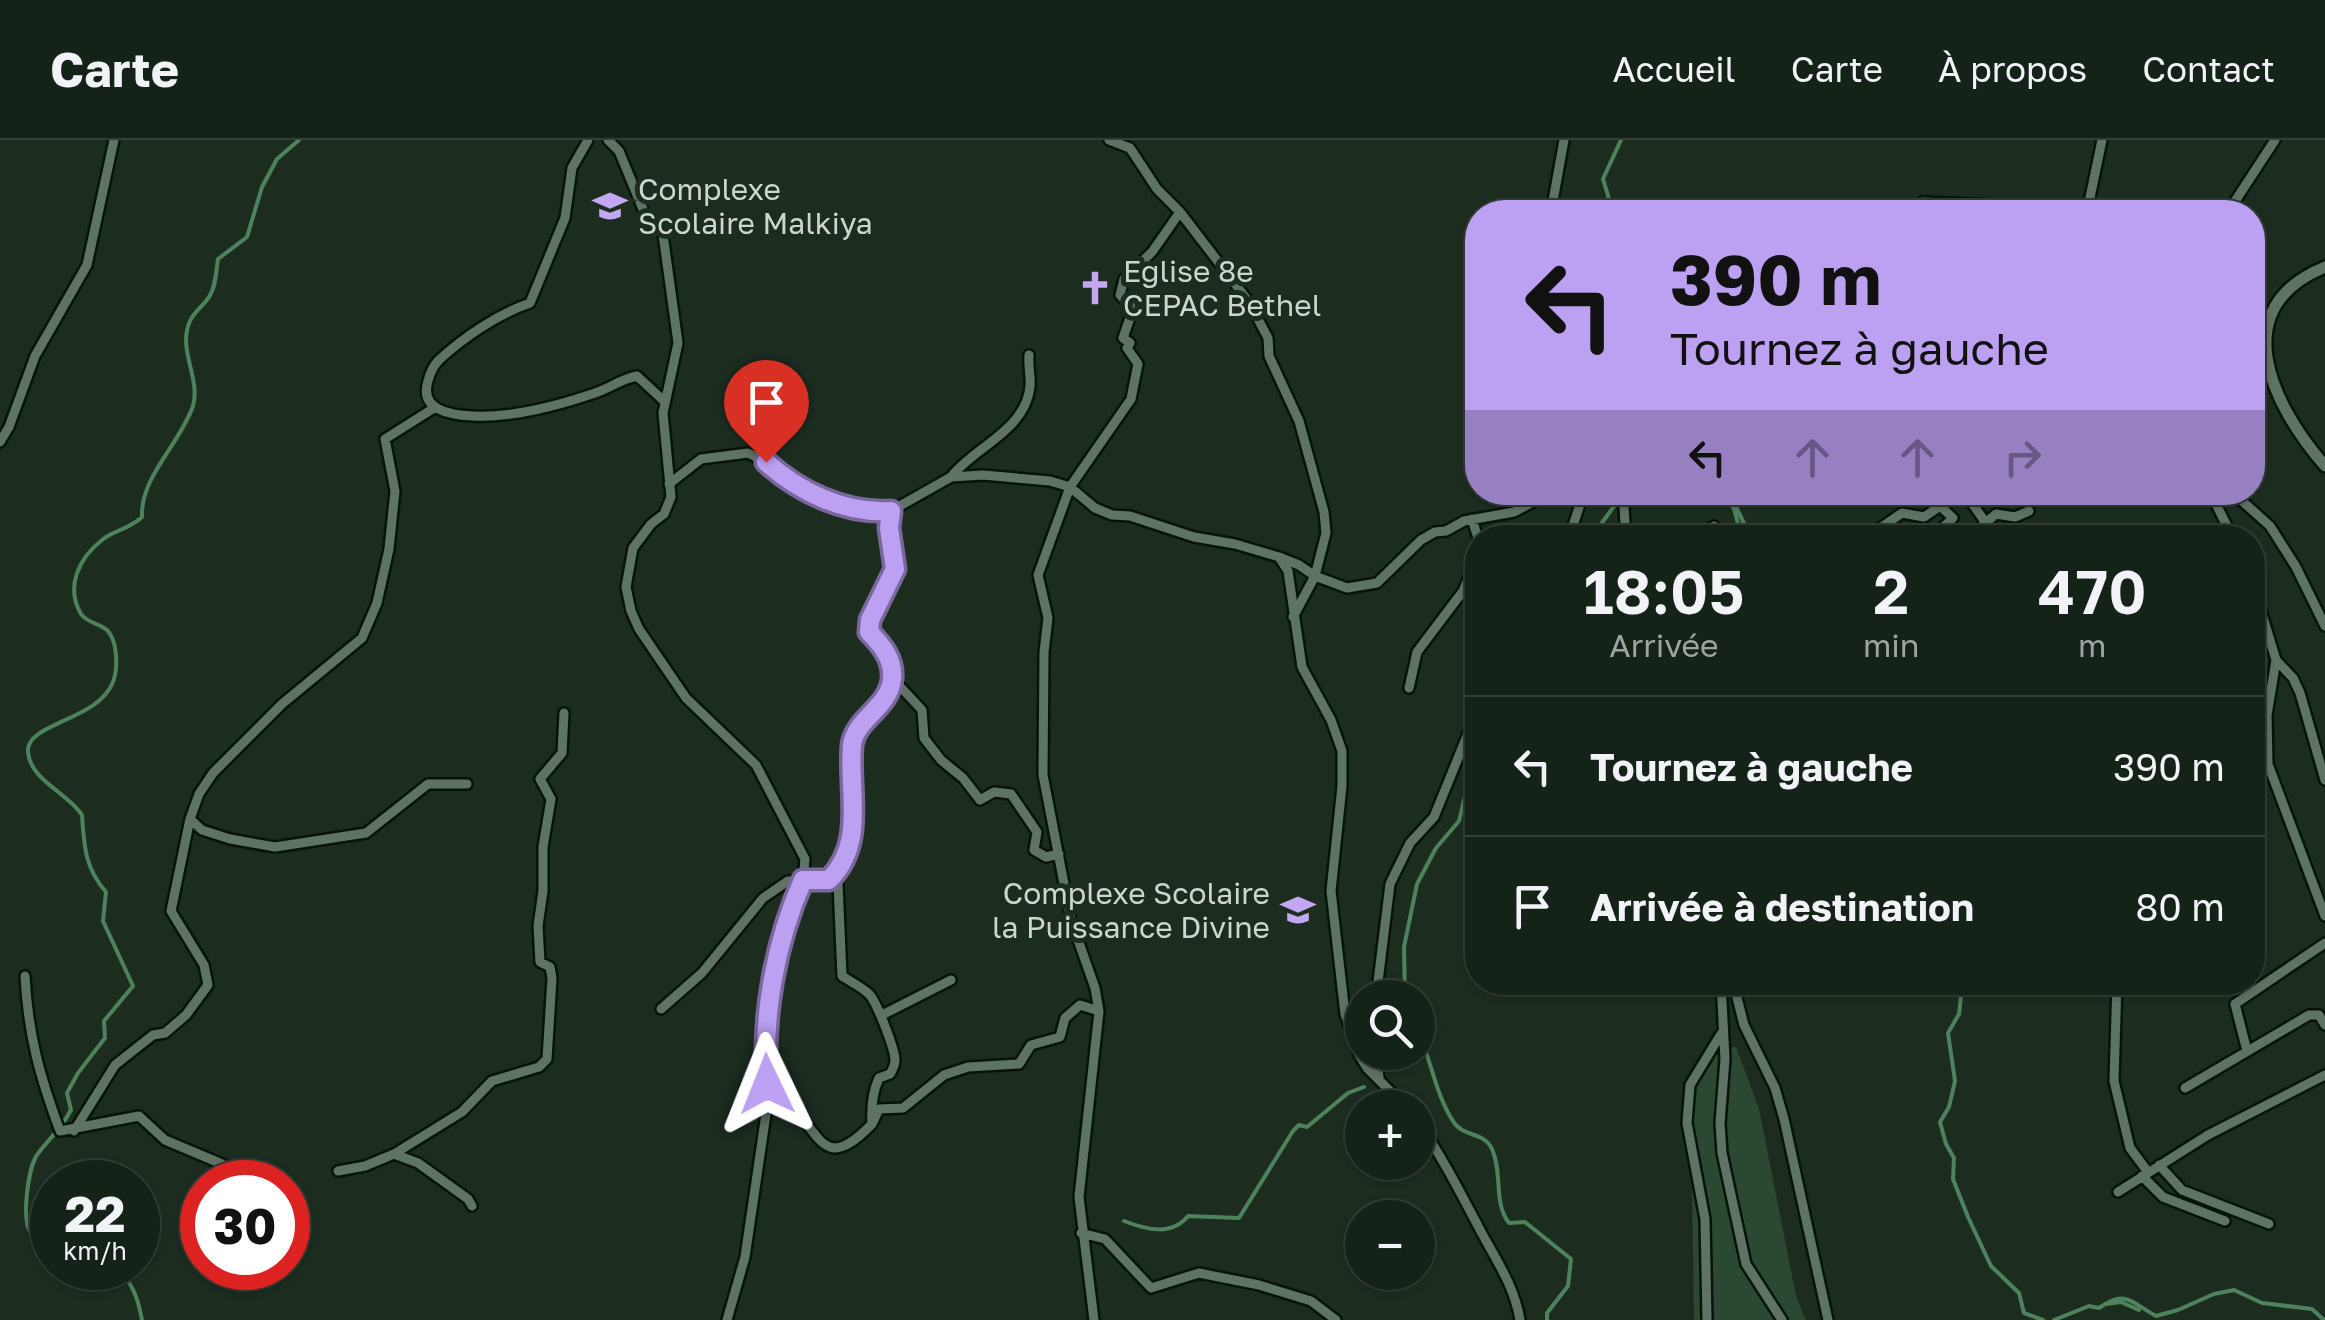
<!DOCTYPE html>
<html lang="fr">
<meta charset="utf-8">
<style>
:root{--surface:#152218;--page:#222f25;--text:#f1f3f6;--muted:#9da4a2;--line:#343f37}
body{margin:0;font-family:"Golos Text",sans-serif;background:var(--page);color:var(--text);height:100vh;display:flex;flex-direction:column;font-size:38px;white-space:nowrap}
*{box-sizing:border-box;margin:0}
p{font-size:32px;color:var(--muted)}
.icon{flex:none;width:55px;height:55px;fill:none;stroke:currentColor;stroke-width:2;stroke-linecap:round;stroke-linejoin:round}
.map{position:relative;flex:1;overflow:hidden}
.drawer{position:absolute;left:1465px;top:385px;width:800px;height:470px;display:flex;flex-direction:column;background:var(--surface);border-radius:40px;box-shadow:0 2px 8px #0004,0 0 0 2px var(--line)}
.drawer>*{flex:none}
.banner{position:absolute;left:1465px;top:60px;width:800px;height:305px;border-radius:40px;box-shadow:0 2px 8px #0004,0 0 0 2px var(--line);background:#bca0f2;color:#111;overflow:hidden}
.fabs{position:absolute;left:1345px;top:840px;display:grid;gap:20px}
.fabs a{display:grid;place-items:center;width:90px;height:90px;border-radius:50%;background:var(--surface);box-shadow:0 2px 8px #0004,0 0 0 2px var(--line);font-size:50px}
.speed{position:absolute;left:30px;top:1020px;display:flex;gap:20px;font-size:50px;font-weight:700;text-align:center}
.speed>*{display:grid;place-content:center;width:130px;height:130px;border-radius:50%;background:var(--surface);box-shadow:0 2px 8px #0004,0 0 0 2px var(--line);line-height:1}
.speed small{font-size:25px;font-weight:400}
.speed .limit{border:15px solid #d22;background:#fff;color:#111}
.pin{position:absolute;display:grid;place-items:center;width:85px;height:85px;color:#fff;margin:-102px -42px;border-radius:50% 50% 50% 0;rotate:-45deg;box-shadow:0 0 10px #0007}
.pin .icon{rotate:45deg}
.me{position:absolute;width:110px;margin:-55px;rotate:358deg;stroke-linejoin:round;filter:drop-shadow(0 0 8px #0008)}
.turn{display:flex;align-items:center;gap:35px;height:210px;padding:0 40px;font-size:45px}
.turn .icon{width:130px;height:130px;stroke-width:2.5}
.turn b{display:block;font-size:70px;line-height:85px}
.lanes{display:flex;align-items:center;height:95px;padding:0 40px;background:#0003;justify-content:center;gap:50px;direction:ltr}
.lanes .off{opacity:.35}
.eta{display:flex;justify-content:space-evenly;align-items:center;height:170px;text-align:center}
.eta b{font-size:60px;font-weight:600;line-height:70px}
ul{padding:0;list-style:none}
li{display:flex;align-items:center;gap:30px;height:140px;padding:0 40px;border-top:2px solid var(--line)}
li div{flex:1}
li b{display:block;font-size:38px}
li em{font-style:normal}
header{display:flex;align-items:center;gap:60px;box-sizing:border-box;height:140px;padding:0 50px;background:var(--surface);border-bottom:2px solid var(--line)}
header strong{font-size:48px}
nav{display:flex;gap:55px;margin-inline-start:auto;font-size:35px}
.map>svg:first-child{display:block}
</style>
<header>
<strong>Carte</strong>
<nav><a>Accueil</a><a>Carte</a><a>À propos</a><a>Contact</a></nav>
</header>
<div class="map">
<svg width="2325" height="1180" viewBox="0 0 2325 1180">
<rect width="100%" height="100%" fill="#1c2d20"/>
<path fill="#2b4833" d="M1736,907l23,62 37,187 10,24h-112l-2,-128 -6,-55 8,-51 26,-37z"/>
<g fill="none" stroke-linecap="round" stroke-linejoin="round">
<path stroke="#4d825c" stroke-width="4" d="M1613,72l-10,-33 18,-39
M1724,352l10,17 8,29
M1729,352l22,46
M1591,398l26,-36 15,-10
M1950,842l11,14 -2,18 -11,19 7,48 -6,26 -9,15 6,22 8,14 -1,21 15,38 23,49 28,27 5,20 19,7
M1405,858l-1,-51 13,-63 19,-36 23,-27 7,-29 12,-20
M1418,890c13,30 18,67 37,94 10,13 29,8 37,25 11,24 1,54 17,74l16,-1 46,37 -3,27 -21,27v7
M1124,1081c23,9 48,15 64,-5l51,2 54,-87 6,-6 8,2 41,-34 16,-6
M52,1104c-7,-2 -16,-5 -21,-11 -10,-12 -3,-65 6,-78 12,-17 23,-24 34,-45l-4,-17 11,-20 27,-35 -1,-17 29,-35 -30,-65 3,-29c-21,-24 -22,-46 -24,-77 -14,-22 -52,-35 -54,-63 -3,-29 70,-31 85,-70 5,-13 5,-41 -6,-52 -8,-7 -20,-7 -26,-16 -16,-27 -2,-56 21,-74 12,-10 26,-10 40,-23 -2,-40 38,-73 51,-111 8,-28 -16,-56 -3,-85 4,-9 14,-16 19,-24 7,-10 7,-26 9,-38l29,-22 15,-50 15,-28 22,-19
M117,1128c16,16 21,30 25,52
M2106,1164l15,-2 18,8
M2054,1180l35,-14 10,2c27,-19 31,-6 57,8l22,-6 36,-16 20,-4 28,13 50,6 12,11"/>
<g stroke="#05150a" stroke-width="14">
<path id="minor" d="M588,0l-16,28 -7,50 -35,85c-32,11 -66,34 -91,57 -5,5 -9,13 -11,21 -9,29 22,34 45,35 40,2 84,-10 122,-23 15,-5 26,-14 42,-17l27,25
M608,0l11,11 26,63 17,13 16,116 -15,70 8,84 -7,17 -13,10 -18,24 -7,39 5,24 8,18 47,69 70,67 49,94 -2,22 -13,28 -22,100 -4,34 2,71 -21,143 -18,63
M1109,0l21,8 27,41 23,23 69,90 19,36 1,18 30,65 25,91 2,21 -11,43 -22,41
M1923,62l74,3 48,7
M1551,72l13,-72
M2087,72l15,-72
M2228,72l47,-72
M0,302l9,-15 26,-71 52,-91 27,-125
M951,337c23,-30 74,-46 79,-90 1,-10 -2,-21 -1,-32
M669,344l32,-25 47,-6 18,9 26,23 53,22 22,5 24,-1 60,-34 32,-2 67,6 20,6 25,21 17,7 18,1 64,21 41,7 44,13 20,8 16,11 32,12 30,-5 44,-43 14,-8 11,-1 18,-10 50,-9 38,-20
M1623,352l3,46
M1964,352l22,31 18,15
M2210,352l23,46
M2232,352l38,34 26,41 29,59
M1940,366l10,-14
M891,371v43l4,15 -24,51 -2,12 17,18 6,28 30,32 2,28 17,22 22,18 17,22 14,-8 17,2 26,38 -3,18 12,7 13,-3
M1472,379l6,19
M1569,398l15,-46
M1644,398l10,-4 25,4
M1694,398l20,-12 17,12
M1814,398l2,-4 6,4
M1866,398l36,-25 22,4 16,-11 13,12 -14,13 5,7
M1968,398l28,-24 19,3 14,-6
M1279,417l9,14 14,96 29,53 11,31v35l-11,105 14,123 14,41 8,13 40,40
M2252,441l24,79 -9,55 1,49 57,152
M2276,520l17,18 7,15 25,87
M1409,548l8,-36 46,-61 15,-34
M190,679l12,11 28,9 45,8 91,-14 62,-49h39
M25,836c3,59 15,101 35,155l79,-15 26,24 57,24 27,18
M1721,842l4,77 -5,64 2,30 24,111 36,56
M1733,842l11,43 31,63 9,31 44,201
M2117,842l-3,99 16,67 18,24
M1376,858l14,-114 20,-41 24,-26 44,-108
M661,869l41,-36 61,-75 25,-17 41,-1c38,-38 18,-88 23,-136 2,-17 18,-24 27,-37 7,-9 10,-19 13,-29
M882,875l69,-35
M2247,911l-12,-47 90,-61
M1375,912l4,25
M767,944c8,8 17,14 25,22 31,34 34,65 80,18 -1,-16 0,-31 7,-46l11,-4c3,-6 5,-7 5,-14 0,-10 -18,-58 -26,-66 -7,-7 -18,-12 -27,-18l-4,-92 -9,-4
M2185,948l124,-73h10l6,10
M873,982l6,-13 24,-1 41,-33 24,-8 51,-3 12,-19 29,-8 5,-19 15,-13 19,6
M1418,982c23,33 41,68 60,104 16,31 36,58 42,94
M74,991l41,-66 38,-30 12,-2 21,-18 22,-30 -4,-20 -33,-54 19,-92 9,-25 14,-21 69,-69 80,-66 15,-35 12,-54 6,-58 -10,-52 49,-31
M394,1014l68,-42 30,-31 47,-14 8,-8 5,-81 -2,-11 -10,-5 -2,-36 5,-35v-44l8,-48 -11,-20 22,-26 2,-40
M2159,1025l23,25 87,34
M338,1031l27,-5 29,-12 24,9 50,36 4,7
M2142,1036l21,21 62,24
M2118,1052l90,-57 117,-60
M1081,1093l24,6 46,49 48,-15 60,12 52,16 25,19
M1094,1180l-15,-123 20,-186 -4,-23 -24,-68 -28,-145 1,-123 4,-34 -10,-43 32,-88 61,-88 7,-35 -11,-16 3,-5 -7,-5 10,-29 -13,-14 4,-16 28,-27 28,-40
M1707,1180l-2,-101 -18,-96 3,-38 31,-51"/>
</g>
<g stroke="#05150a" stroke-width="16">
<path id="tertiary" d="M2325,127c-101,41 -53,138 0,199"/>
</g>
<use href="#minor" stroke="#5f7364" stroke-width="9"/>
<use href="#tertiary" stroke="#5f7364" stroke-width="11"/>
</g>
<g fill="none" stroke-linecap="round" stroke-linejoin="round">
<g stroke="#7a689d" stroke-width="25">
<path id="route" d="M766,322c33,30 79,52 125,49l-2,17 6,41 -25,51 -1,12c13,13 25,28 23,47 -3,29 -37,40 -40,66 -4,48 14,98 -23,135h-26c-28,63 -41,137 -36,204"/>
</g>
<use href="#route" stroke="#bca0f2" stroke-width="18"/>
</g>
<defs>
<g id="school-bare" transform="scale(2.7)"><path d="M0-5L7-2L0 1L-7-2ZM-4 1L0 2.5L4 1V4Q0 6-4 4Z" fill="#c4a7f1" stroke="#1c2d20" stroke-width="2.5" paint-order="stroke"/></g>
<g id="church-bare" transform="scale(2.7)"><path d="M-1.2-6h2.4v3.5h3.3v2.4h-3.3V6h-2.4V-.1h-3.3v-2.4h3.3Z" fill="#c4a7f1" stroke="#1c2d20" stroke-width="2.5" paint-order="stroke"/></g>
</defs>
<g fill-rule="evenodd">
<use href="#school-bare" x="610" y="66"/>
<use href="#church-bare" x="1095" y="148"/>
<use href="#school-bare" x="1298" y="770"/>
</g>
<g text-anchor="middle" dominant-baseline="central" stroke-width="10" stroke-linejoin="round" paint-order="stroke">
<g font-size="30" fill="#ccd6ce" stroke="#1c2d20" text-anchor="start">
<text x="638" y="49">Complexe<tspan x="638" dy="34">Scolaire Malkiya</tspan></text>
<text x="1123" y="131">Eglise 8e<tspan x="1123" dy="34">CEPAC Bethel</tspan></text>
<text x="1270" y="753" text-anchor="end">Complexe Scolaire<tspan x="1270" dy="34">la Puissance Divine</tspan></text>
</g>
</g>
</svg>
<div class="fabs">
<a><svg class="icon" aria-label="search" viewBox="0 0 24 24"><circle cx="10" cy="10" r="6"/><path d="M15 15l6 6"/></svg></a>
<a>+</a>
<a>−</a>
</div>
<div class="speed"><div>22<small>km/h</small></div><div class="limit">30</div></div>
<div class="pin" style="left:766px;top:322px;background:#d93025"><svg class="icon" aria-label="arrive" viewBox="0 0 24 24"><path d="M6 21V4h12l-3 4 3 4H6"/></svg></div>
<svg class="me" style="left:767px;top:944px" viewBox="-20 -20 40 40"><path d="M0-17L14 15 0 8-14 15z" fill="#bca0f2" stroke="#fff" stroke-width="4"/></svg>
<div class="banner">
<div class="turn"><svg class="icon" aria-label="left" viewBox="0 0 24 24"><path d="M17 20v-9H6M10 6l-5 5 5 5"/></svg><div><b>390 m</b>Tournez à gauche</div></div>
<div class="lanes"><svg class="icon" aria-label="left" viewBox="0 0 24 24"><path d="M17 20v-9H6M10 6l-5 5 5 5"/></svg><svg class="icon off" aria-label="ahead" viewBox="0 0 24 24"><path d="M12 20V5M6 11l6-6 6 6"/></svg><svg class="icon off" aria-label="ahead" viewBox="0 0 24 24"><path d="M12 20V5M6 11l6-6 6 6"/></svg><svg class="icon off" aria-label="right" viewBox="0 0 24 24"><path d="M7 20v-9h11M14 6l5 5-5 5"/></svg></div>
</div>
<section class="drawer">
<div class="eta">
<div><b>18:05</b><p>Arrivée</p></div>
<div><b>2</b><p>min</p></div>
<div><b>470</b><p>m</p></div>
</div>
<ul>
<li><svg class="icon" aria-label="left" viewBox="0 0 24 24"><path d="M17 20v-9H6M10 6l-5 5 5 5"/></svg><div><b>Tournez à gauche</b></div><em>390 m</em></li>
<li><svg class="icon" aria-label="arrive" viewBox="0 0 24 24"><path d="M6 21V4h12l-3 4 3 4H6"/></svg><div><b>Arrivée à destination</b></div><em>80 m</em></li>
</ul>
</section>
</div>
